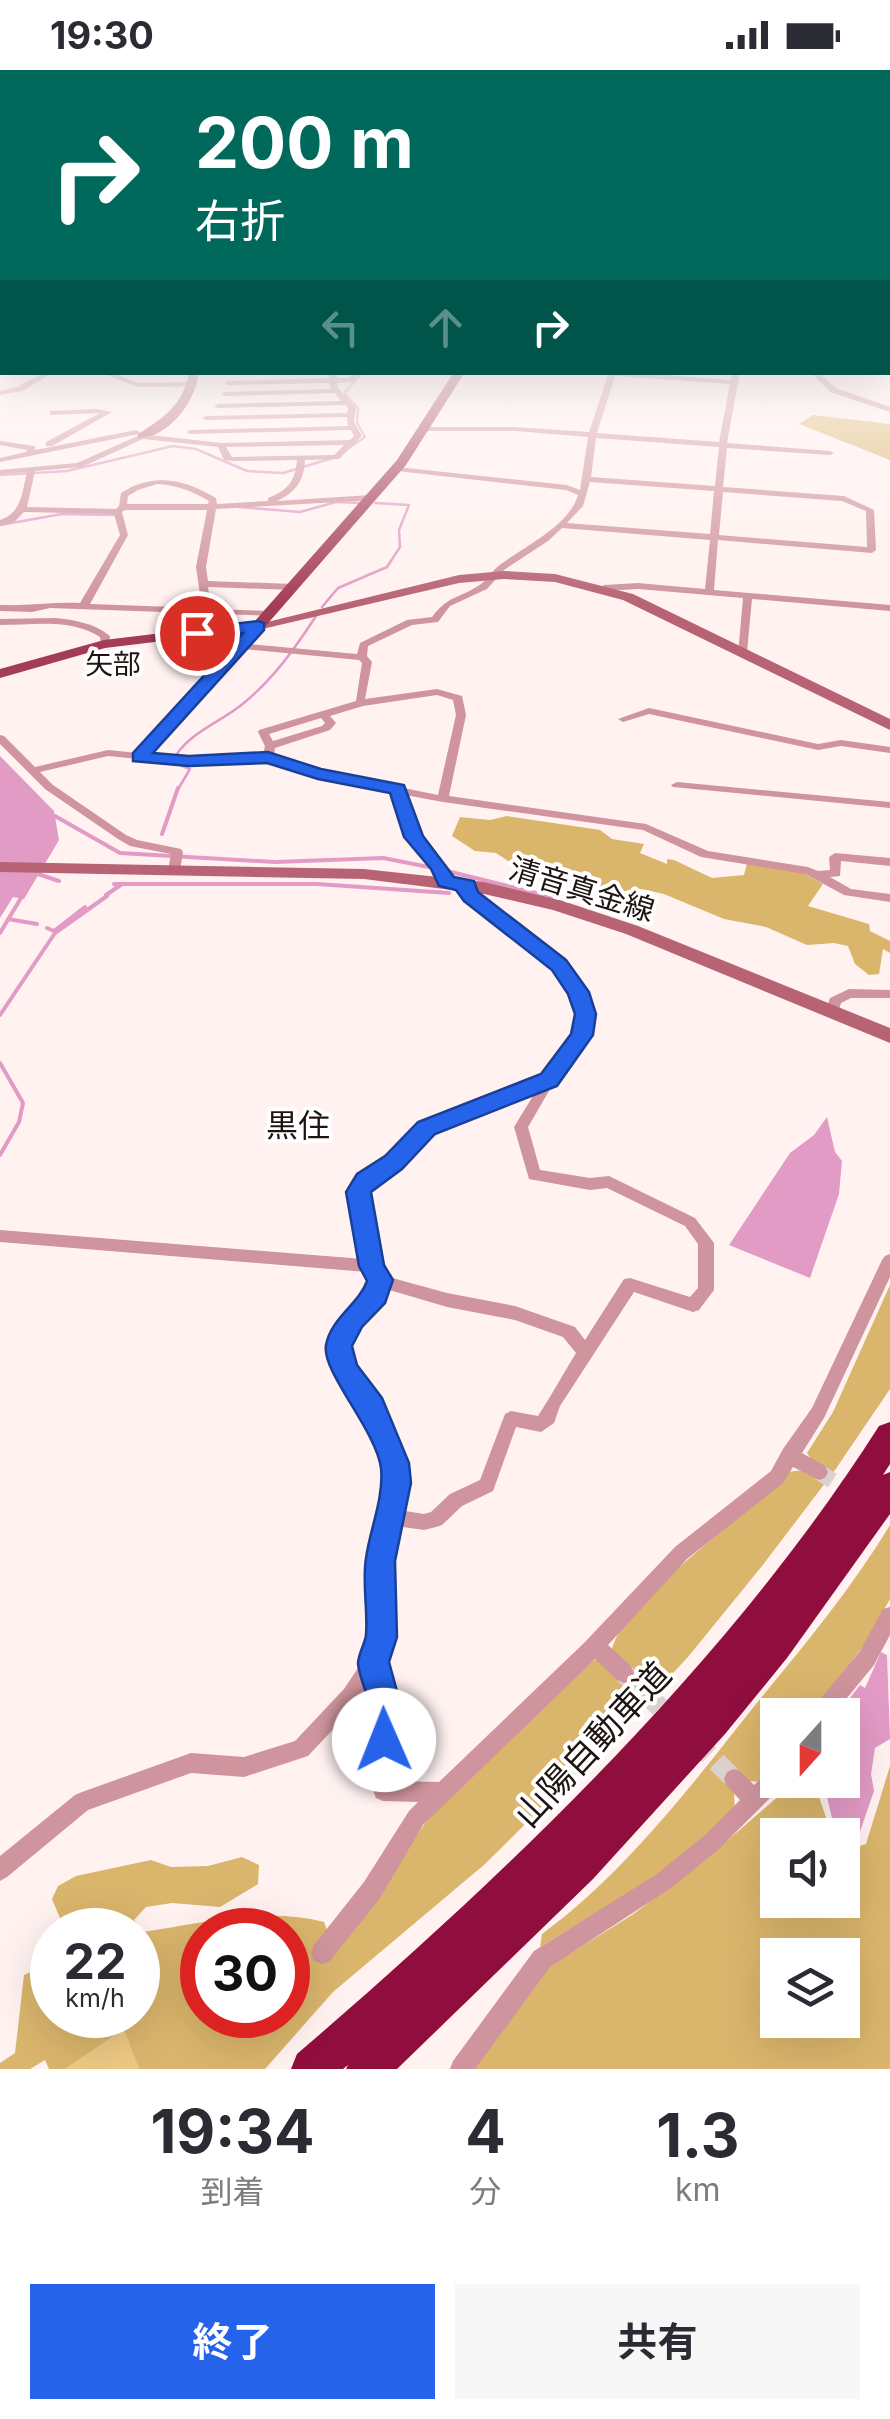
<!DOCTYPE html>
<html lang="ja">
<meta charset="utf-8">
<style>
:root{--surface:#fff;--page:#f7f7f7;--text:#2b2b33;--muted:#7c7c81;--accent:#2563eb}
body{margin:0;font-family:Inter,"Noto Sans JP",sans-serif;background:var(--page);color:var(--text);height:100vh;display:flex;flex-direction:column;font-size:38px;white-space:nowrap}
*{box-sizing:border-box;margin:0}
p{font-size:32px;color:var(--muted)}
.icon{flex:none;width:55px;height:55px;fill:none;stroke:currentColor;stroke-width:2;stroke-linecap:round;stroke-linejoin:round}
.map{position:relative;height:1999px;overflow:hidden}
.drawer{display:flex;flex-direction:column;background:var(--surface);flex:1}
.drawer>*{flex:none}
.hud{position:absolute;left:0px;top:0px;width:890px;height:305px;box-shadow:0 10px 40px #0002;background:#00695c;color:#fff;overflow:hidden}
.needle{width:65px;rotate:201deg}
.buttons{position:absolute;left:760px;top:1628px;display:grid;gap:20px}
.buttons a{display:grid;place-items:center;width:100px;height:100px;border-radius:0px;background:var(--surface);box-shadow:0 10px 40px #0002;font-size:50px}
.speed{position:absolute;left:30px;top:1838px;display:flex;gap:20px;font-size:50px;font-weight:700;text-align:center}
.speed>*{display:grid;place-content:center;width:130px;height:130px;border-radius:50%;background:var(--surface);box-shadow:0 10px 40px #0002;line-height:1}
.speed small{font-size:25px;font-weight:400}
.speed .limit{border:15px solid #d22;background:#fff;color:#111}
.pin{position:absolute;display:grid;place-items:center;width:85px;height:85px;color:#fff;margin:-42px;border:5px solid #fff;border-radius:50%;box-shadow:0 2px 10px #0007}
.me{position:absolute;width:110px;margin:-55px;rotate:359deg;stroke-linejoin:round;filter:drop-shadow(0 0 8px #0008)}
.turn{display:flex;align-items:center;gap:35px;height:210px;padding:0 30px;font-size:45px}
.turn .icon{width:130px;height:130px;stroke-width:2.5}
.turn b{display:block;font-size:70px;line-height:85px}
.lanes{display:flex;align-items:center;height:95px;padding:0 30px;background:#0003;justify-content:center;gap:50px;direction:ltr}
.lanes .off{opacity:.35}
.eta{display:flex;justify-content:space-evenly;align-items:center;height:170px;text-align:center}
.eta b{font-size:60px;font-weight:700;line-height:70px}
.button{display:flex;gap:20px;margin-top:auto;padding:20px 30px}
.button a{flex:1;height:115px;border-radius:0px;background:var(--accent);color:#fff;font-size:40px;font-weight:700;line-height:115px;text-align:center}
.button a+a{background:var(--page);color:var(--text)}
.status{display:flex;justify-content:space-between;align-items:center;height:70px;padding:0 50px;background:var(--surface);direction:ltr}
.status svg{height:28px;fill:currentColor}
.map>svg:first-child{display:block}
</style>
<div class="status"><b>19:30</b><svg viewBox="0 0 49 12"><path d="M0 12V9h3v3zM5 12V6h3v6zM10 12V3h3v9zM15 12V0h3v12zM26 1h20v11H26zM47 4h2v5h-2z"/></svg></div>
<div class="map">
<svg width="890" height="1999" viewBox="0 0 890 1999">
<rect width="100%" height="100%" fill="#fff2f0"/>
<path fill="#eec985" d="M125,1958l14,41h-74z"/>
<path fill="#dab56c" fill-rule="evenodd" d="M813,345l77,9v36l-91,-36z
M507,746l93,14 12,9 32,5 -4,9 27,11v-5l7,1 38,18 32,-3 3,-12 54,9 22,12 -15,22 61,18 1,7 20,10v12l-7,-4 -4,25 -10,1 -14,-11 -7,-18 -14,-3 -27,2 -41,-18 -42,-8 -60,-25 -22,-5 -33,4 -42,-10 -7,-7 -49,-13 -15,-10 -21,-2 -23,-15 8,-19 30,3z
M890,1215v104l-55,81 -73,96 -74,91 -68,73 -135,134 -152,128 -68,77h-126l-15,-40 -59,40h-16l-4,-9 -15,9h-30v-6l15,-10 9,-78 28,-12v52h86v-85h-73l-13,-31 6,-13 18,-10 75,-16 20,7 37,-1 34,-9 17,8 -1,19 -38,23 -48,-4 -26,4 -12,13 9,12c59,-9 122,-25 181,-10l5,14 -15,25h11l104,-143 159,-154 24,-14c10,-50 136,-133 174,-178l19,-2 6,-11 -4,-6 26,-41zM202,1860h86v85h-86z
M890,1455v74l-25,45 -55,71h-32c-1,30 3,43 -17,67l-15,-1 -12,11 1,20 -66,56 -129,79 2,-13c83,-61 150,-149 214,-230 47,-57 96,-116 134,-179z
M890,1696v303h-421l78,-101 85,-53 67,-50 89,-77 29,3 15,44h-54v65h64l1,-49 23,-7zM778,1885h64v65h-64z"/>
<path fill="#e29bc5" d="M0,686l54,55 5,29 -35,59 -11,-2 -13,21z
M827,1047l8,35 7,9 -3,33 -29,84 -81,-33 61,-92 24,-18z
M881,1582l6,3 3,84 -15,9 -4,26 3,17 -19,55 -12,-3 -1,-8h-6l-13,-55h19v-65h-5l23,-30 5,3z"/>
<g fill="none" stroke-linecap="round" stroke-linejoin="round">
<path stroke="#e29bc5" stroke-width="2.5" d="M0,405l67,-4 106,-25 23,3 51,22 36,2 53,-16 29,-20 -8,-14 1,-15 -14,-15 20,-21
M239,437l61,5 36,-10 26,1
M0,455l62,-11 55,1
M322,537l16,-19 49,-21 13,-20 -1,-17 10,-25 -34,-2
M177,721l13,-22 -18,-7c15,-30 49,-39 73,-60 29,-24 51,-55 71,-86"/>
<path stroke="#e29bc5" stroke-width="4" d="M55,746l65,37 155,9 108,-4 51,10
M162,764l16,-46
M443,800l109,27
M35,803l24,8
M114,814h203l132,9
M106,825l16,-11
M8,849l29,5
M47,858l7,3 31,-24
M0,863l21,-35
M0,945l55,-82 52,-37
M0,993l23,40 -4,19 -19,33"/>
<path stroke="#ddd1cf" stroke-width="16" stroke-dasharray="16 8" stroke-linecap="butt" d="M819,1402l33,21"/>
<path stroke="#ddd1cf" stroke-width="20" stroke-dasharray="20 10" stroke-linecap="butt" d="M624,1603l48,46
M695,1671l39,38"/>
<path fill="#cf949d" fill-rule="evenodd" d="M0,264l2,1v4h-2z
M0,284h2v5h-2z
M888,289h2v4h-2z
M45,302h9l-32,19 -22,4v-4l17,-4z
M98,302h11l30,11 55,-1 4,2 -4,2 -56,1z
M329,302h8v6h12l5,-6h8l-8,10 -17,1v4l19,21 -2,14 8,14 -23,23 -34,1c-1,21 -9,32 -28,41l94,-6 3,1v4l-158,9 -10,58 2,14 85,3 5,3 -5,3 -85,-3 3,22 60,2 3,1v4l-224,-8 -18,4 -32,-1v-6c27,1 53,-3 80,-2l40,-68 -6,-21 -90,-2 -9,9 -15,5v-6c22,-7 22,-28 27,-48l-27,2v-4l77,-7 65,-29 79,9 129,-3 4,-4 -3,-6 -161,4 -4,-2 4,-2 158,-4 -1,-9 -141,3 -4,-2 4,-2 141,-3 1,-5 -3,-3 -127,3 -4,-2 4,-2 123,-3 -6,-8 -110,3 -4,-2 4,-2 106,-3 -2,-6 -101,2 -4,-2 4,-2 101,-3zM143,369l75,8 6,13 8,1 65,-1c-2,22 -9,30 -29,38v3l-51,3 -1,-6c-31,-19 -63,-26 -95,-5l-2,13 -3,3 -89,-2 8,-36 47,-4zM344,375l-10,10 -102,2 -6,-10zM157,414c20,1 35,7 52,17l-1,3h-81l1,-8 10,-6zM125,440h82l-11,57 6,41 -112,-4 38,-69 -6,-23z
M588,302h42l101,8 1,-8h8l-13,71 103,8 4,2 -4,2 -103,-7 -4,39 121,9 30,14 2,40 -4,3 -154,-13 -4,50 176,15v6l-138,-12 -5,53 -9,2 5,-56 -105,-9 -34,2 -5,-3 5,-3 34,-2 67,6 5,-49 -148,-12 -14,13 -44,29 -17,19 -37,17 -12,16 -26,3 -44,21 -1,10 5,6 -7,37 72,-10 25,7 4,19 -17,81 197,28 62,27 100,16 10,4 12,-1 -1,-13 6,-4 55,5v8l-49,-5 -1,15 -10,1 21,12 39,5v8l-46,-7 -39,-21 -104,-17 -58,-27 -200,-28 -38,-7 15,41 24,29 8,17 -6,4 -4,-1 -7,-16 -27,-32 -15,-45 -75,-15 -51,-16 -78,3 -81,-8 -68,16 13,13 73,50 11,5 44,9 2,3 -3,18 -6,4 -6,-4 3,-16 -41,-8 -12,-7 -73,-50 -45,-45v-9l4,1 31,31 73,-17 30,3 117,-129 8,2 -15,18 109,10 3,-11 47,-23 25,-3c16,-21 25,-18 46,-31 9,-5 14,-16 23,-22 24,-18 68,-38 77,-69l-12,-5 -169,-19 -4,-2 4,-2 170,18 13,5 8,-53 -73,-6h-90l-4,-2 4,-2h90l74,5 19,-57zM615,306l115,8 -11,58 -122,-9zM596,368l123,9 -4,39 -124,-9zM590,412l124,9 -4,43 -143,-11 16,-17zM723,422l119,9 24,10 1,36 -148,-12zM243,579l116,11 3,3 -6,38 -97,29 -1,2 7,14 -2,9 -74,3 -40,-4zM437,625l16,5 3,15 -18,80 -118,-24 -46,-15 1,-8 55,-18 6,-7 -6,-7 33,-10zM321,648l4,5 -3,3 -49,15 -4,-7z
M810,302h8l18,16 54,19v5l-60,-20z
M96,339l16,3 -60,34h-6v-4l54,-29 -50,2v-4z
M136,360l4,2 -1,2 -139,28v-4l26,-6 1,-2 -27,-5v-4l35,5v4z
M55,548c20,2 39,5 55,18l-1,8 -8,2 -1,-9c-30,-19 -66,-12 -100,-12v-6z
M649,638l169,36 23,-4 49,7v6l-49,-7 -23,4 -169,-36 -26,8 -5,-3z
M677,712l213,20v6l-217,-21 -2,-2z
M467,811l6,4 -2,5 4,4c34,25 131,85 116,135 -5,19 -24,36 -35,51 -10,15 -19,32 -28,47l12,43 50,8 19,-2 86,42 19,25v47l-15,20 -6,2 -59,-20 -74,114 -6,17 -13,9 -25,-5 -23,64 -31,15 -20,19 -6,2 -12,3 -28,-4 -7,35 2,76 -7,24 15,63 -10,46 2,11 48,1 145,-139 91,-96 96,-76 12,-22 29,-41 70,-148 3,-4 5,-2v23l-66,141 -22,35 23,13 3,6 -3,6 -6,2 -26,-13 -10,16 -96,76 -79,86 23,21 3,7 -3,7 -7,3 -7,-3 -22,-21 -172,166 -43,73 -50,63 -8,3 -8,-3 -3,-8 3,-8 50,-63 45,-71 9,-9 -35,-1 -7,-3c-13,-33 2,-43 3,-73 0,-13 -6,-28 -9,-41l-12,19 -50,53 -64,21 -53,-4 -103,37 -81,67 -7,4v-25l75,-61 7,-3 109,-39 53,4 51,-16 49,-52 22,-33 7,-19 -2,-76 16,-78 -1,-20 -21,-52 -29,-41 -5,-24 15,-31 23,-23 3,-11 -5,-9 -367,-30v-12l363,29 -12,-57v-10l9,-15 29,-18 21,-27 26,-15 108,-41 32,-42 3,-9 -3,-21 -12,-25 -21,-22 -82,-63 -2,-3 4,-9zM536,1021l-22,36 15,52 61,11 17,-2 78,38 13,18v44l-8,9 -60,-19 -6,1 -39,61 -10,-13 -60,-21 -68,-13 -62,-17 -5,-10 -15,-64c0,-19 16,-22 30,-32 11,-8 15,-21 25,-30 22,-20 86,-38 116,-49zM386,1219l61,18 68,13 48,17 13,16c-13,21 -25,43 -38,63l-27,-5 -6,3 -25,66 -30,14 -19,18 -7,2 -25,-4c3,-15 8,-31 5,-46 -3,-14 -19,-52 -28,-64 -10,-16 -31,-33 -29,-54 3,-23 32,-35 39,-57z
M849,919l41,1v8h-39l-10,5 -4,13h-10l-2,-3 5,-15z
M890,1537v28l-16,30 -41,50h-23l3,-7 47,-57 23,-42z
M778,1696v14h8l-1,3 -66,66 -48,39 -121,79 -75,102h-25l3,-8 81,-110 123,-77 48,-39 35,-35 -13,-14 -3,-7 3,-7 7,-3 7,3 13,13 17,-16z"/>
<path fill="#b76373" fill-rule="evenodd" d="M189,302h10c-3,29 -30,66 -61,66v-4c26,-16 46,-30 51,-62z
M504,501l51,3 78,20 257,125v11l-267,-130 -68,-18 -51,-3 -45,4 -201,47 -7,-4 208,-51z
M0,792l364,7 120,13 79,19 75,25 252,102v15l-264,-109 -73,-24 -69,-16 -120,-15 -364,-7z"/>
<path fill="#a33c56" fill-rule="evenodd" d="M454,302h11l-59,93 -143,164 -158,19 -105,30v-9l104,-29 150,-18 143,-162z"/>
<path fill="#900e3d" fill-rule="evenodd" d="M890,1352v42l-7,11 7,-3v42l-103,144 -62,76 -132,145 -196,190h-51l2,-4 -5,4h-52l6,-15c210,-180 433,-393 582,-628z"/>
</g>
<linearGradient id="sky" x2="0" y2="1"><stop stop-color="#a5aada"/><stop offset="0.48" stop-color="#fff9f8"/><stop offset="1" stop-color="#fff9f8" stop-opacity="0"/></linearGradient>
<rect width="890" height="536" fill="url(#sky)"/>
<path fill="#2563eb" stroke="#184099" stroke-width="2.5" d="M258,551l6,2v7l-111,123 36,3 79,-4 53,17 83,16 19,51 31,41 20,4 4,11 88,68 23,32 7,22 -3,21 -36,51 -122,48 -33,35 -31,23 13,73 9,15 -8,23 -23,24 -10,19 5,19 25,33 27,65 2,20 -16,78 2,76 -8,25 17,62 -10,28 -12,5 -11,-5c-6,-14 1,-22 -1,-37 -2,-17 -12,-34 -14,-51 0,-10 7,-20 8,-29 2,-25 -4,-52 0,-77 4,-29 18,-60 15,-90 -5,-38 -60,-97 -55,-123 5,-27 33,-41 41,-64l-8,-15 -13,-74 11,-18 28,-18 33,-34 123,-48 30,-40 4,-20 -7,-20 -16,-24 -88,-69 -8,-11 -17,-4 -8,-17 -27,-32 -14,-44 -72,-14 -51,-16 -78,3 -56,-5v-8l110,-120 -46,5 -6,-2v-7z"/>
<g text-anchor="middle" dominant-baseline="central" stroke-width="8" stroke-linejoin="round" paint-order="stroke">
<g font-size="28" fill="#1e1412" stroke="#fff">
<text x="113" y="594">矢部</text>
</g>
<g font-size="30" fill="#1e1412" stroke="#fff">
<text transform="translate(582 819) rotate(17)">清音真金線</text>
</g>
<g font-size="32" fill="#1e1412" stroke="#fff">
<text x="298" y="1055">黒住</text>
</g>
<g font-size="35" fill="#1e1412" stroke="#fff">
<text transform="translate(592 1674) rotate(-47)">山陽自動車道</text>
</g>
</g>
</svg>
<div class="buttons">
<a><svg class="needle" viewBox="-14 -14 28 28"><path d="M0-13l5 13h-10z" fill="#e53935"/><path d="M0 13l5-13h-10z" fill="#7c7c81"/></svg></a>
<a><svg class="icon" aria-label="sound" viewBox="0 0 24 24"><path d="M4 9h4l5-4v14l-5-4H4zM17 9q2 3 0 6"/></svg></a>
<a><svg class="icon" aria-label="layers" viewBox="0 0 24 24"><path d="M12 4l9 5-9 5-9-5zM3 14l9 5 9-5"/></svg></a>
</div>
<div class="speed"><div>22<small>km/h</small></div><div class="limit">30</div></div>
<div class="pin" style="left:197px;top:563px;background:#d93025"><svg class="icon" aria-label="arrive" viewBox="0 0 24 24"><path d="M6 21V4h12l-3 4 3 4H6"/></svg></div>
<svg class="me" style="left:384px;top:1670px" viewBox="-20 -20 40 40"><circle r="19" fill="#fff"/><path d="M0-13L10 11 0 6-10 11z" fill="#2563eb"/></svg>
<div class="hud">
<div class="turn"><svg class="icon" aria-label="right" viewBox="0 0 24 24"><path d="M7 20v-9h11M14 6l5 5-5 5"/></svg><div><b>200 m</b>右折</div></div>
<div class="lanes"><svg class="icon off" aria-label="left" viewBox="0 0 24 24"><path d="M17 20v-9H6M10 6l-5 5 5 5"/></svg><svg class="icon off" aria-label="ahead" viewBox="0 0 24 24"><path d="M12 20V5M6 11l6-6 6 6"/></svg><svg class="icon" aria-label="right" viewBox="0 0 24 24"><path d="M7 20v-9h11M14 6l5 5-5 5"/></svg></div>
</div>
</div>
<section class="drawer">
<div class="eta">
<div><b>19:34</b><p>到着</p></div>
<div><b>4</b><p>分</p></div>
<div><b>1.3</b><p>km</p></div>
</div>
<div class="button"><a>終了</a><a>共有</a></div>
</section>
